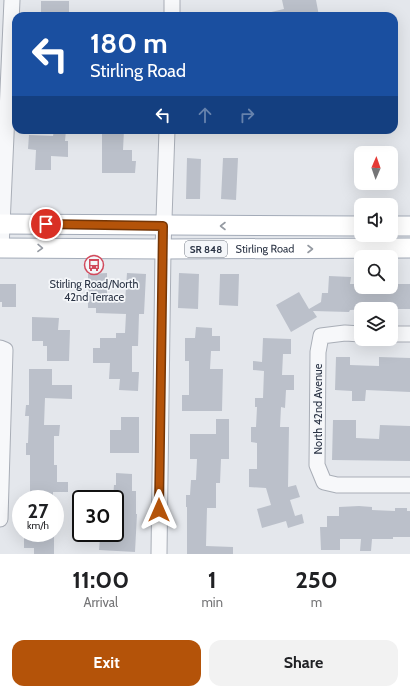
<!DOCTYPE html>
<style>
:root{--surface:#fff;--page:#f2f2f2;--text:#202124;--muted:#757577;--accent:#b45309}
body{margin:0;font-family:Cabin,sans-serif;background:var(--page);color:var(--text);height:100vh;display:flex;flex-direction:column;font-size:15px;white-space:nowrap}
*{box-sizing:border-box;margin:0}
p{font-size:13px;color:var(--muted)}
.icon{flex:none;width:22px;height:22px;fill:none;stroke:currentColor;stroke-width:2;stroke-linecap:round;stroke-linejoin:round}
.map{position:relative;height:554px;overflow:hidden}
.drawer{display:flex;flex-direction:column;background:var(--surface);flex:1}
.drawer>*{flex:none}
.banner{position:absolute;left:12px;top:12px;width:386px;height:122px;border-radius:12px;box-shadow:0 4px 16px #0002;background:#1a4fa0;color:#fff;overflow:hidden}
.needle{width:26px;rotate:2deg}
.buttons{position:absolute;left:354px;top:146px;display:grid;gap:8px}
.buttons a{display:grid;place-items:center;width:44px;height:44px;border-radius:8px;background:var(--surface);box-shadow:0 4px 16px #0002;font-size:20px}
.speed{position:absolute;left:12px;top:490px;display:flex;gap:8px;font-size:20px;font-weight:700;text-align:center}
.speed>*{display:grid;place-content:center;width:52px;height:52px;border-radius:50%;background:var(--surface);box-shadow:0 4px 16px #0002;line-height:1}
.speed small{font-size:10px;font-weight:400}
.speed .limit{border:2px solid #111;border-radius:6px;background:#fff;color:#111}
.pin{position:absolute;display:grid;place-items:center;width:34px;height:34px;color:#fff;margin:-17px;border:2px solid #fff;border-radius:50%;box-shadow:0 1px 4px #0007}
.me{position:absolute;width:44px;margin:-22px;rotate:0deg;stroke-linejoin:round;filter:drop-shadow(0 0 3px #0008)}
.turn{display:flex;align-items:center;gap:14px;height:84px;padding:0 12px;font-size:18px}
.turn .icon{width:52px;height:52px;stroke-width:2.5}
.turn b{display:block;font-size:28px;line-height:34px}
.lanes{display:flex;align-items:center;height:38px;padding:0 12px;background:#0003;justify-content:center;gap:20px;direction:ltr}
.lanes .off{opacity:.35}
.eta{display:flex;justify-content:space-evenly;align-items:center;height:68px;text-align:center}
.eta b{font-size:24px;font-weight:700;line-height:28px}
.action{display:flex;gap:8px;margin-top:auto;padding:8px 12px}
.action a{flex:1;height:46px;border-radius:12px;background:var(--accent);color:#fff;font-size:16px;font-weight:700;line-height:46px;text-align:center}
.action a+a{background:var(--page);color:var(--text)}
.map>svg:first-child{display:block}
</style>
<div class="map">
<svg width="410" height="554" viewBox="0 0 410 554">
<rect width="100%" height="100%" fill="#e4e7ec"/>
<path fill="#bbc0ca" d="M282,0h34l3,16h-52v-3l17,-4z
M41,1h28v15h-28z
M54,130h12l-1,11h3v16l-17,-1v14h-16l1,-20 -8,-1 1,-14 24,1z
M102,130h22l-1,20h9v11h4l-1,12h-33z
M187,158l14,1 -1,40h-14z
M223,158h15l-2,42 -15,-1z
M107,273v29h18l2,-29 19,1 -2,40h-5l-1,32h-6v26h7l-1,19 -19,-1 1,-11h-11l1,-16h-17v-15h7v-10h16v-5h9l1,-19 -30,-1v-5h-8v-34z
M179,273l20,1 -1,35 -20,-1z
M220,274h19l-1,32 -19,-1z
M329,276l22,1 -1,7h11v3h33v-3h16v25h-17l1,-2 -18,-1v3l-26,1 -1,2 -36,-1 4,6 -26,15 -15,-27 23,-13 10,17 12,-7 1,-9h6z
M0,284h16v23h-14v-5h-2z
M32,317l27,1 -1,12h12l-1,31h-22v-15h-4v-5h-11z
M196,327l16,1v8h8v15h-9l-1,18h13l-1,42h-40v-16h7v-34h-4v-23h10z
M263,338l28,1v15h-8l-1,21h12v15h-8l-1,18 -4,-1 -1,20h9l-1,60 8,-2 4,12 -10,3 5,16 7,-2 2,9 -16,5 -2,-7 -24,7 -5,-19 14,-4 -5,-17 -17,-1v-18h8v-26l-6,-1v-15h5l1,-20h-2v-9h8l1,-27 -11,-1v-9l9,1z
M336,357h14v8l29,1v-9l31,1v34l-44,-2 -1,11h-13v-10l-17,-1z
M29,369h23v16h20v14l-27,-1 -1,27h16l-1,11h-5v29h3v17h11v10h-15v7h-23v-44h-4v-12h2l1,-27h-4l1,-11h3z
M121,417h18v36h-29v-23h11z
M216,419h13v40h-8l-1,24h-4v25h-9l-1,38 27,1v7h-46v-47h-1v-12h4l1,-15h5l1,-21h-7v-25h26z
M333,420h23v18l23,1 1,-14 30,1v35l-78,-1z
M116,473l16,1v17h4v23h1l-2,38 -36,-2 1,-12 13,1v-6h2v-14h6l1,-18h-7v-2h-2l1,-14h2z
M359,506l13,1v3l23,1v-3h12v3h3v26h-17v2h-21l-1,12h-11l1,-12h-21v11h-19l-1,-23h7v-11h12v-9z
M24,533h21v4h9v17h-20v-6h-10z"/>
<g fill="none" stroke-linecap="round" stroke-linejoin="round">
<g stroke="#a9aeb7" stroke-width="17">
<path id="minor" d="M172,16v-16
M1,248l11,-248
M361,334l-16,-1 -24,3 -3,16 -1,113 7,17 13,3h73
M391,334h19
M0,348l5,2 -5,169
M159,554l4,-305 4,-119"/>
</g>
<g stroke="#a3abb8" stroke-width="21">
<g id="major">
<path d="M0,224l361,2"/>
<path d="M391,226h19"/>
<path id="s1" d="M0,248l163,1 247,-1"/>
</g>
</g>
<use href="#minor" stroke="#f7f8fa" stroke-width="15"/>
<use href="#major" stroke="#fff" stroke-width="19"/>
</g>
<defs><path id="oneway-chevron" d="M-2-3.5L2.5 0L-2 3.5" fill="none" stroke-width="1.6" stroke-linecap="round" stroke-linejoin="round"/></defs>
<g stroke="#959aa2">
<use href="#oneway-chevron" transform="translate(223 226) rotate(180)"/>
<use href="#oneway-chevron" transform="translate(40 248) rotate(1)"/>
<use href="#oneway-chevron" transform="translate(310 249)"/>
</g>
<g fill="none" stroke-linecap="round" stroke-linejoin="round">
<g stroke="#753606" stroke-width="10">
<path id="route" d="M46,224l117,2 -4,284"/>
</g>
<use href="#route" stroke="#b45309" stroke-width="7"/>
</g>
<defs>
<g id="bus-ring" transform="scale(1)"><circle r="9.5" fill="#f4f6f9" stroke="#d1495b" stroke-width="1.5"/><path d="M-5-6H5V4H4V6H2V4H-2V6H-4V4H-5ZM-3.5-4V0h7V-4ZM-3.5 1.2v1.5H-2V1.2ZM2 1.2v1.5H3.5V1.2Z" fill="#d1495b"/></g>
</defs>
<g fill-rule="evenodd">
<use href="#bus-ring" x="94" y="265"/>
</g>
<g text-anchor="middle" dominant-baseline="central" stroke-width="3.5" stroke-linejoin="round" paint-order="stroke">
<rect fill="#f4f6f9" stroke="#676e7b" stroke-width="1" x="185" y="241" width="42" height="16" rx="3"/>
<g font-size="10" font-weight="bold" fill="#2b3445">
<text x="206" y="249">SR 848</text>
</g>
<g font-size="11" fill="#2b3445" stroke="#f4f6f9">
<text stroke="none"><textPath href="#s1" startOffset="265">Stirling Road</textPath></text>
<text transform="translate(318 409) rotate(-90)">North 42nd Avenue</text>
</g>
<g font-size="11" fill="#2b3445" stroke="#f4f6f9">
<text x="94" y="284">Stirling Road/North<tspan x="94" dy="13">42nd Terrace</tspan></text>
</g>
</g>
</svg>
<div class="buttons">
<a><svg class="needle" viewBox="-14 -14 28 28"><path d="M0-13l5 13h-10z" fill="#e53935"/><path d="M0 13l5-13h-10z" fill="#757577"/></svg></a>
<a><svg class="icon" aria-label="sound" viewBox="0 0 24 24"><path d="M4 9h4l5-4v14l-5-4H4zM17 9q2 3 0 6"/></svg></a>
<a><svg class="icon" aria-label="search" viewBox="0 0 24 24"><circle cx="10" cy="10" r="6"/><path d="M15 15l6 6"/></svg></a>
<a><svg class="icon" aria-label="layers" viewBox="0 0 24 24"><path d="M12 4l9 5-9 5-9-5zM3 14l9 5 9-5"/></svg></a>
</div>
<div class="speed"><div>27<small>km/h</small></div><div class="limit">30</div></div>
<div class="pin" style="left:46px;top:224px;background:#d93025"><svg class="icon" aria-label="arrive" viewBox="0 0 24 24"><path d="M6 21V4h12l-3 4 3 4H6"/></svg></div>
<svg class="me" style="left:159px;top:510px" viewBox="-20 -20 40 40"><path d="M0-17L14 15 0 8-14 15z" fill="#b45309" stroke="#fff" stroke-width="4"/></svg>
<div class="banner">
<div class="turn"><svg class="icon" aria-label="left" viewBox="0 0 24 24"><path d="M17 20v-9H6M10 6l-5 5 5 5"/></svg><div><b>180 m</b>Stirling Road</div></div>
<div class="lanes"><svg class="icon" aria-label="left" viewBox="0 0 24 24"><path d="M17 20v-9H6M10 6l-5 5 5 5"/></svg><svg class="icon off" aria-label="ahead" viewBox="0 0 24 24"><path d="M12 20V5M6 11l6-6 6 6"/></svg><svg class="icon off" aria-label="right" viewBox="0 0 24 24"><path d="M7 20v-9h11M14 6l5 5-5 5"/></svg></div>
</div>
</div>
<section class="drawer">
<div class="eta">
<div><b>11:00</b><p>Arrival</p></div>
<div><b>1</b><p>min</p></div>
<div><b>250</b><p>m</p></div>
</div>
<div class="action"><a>Exit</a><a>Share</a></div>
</section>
